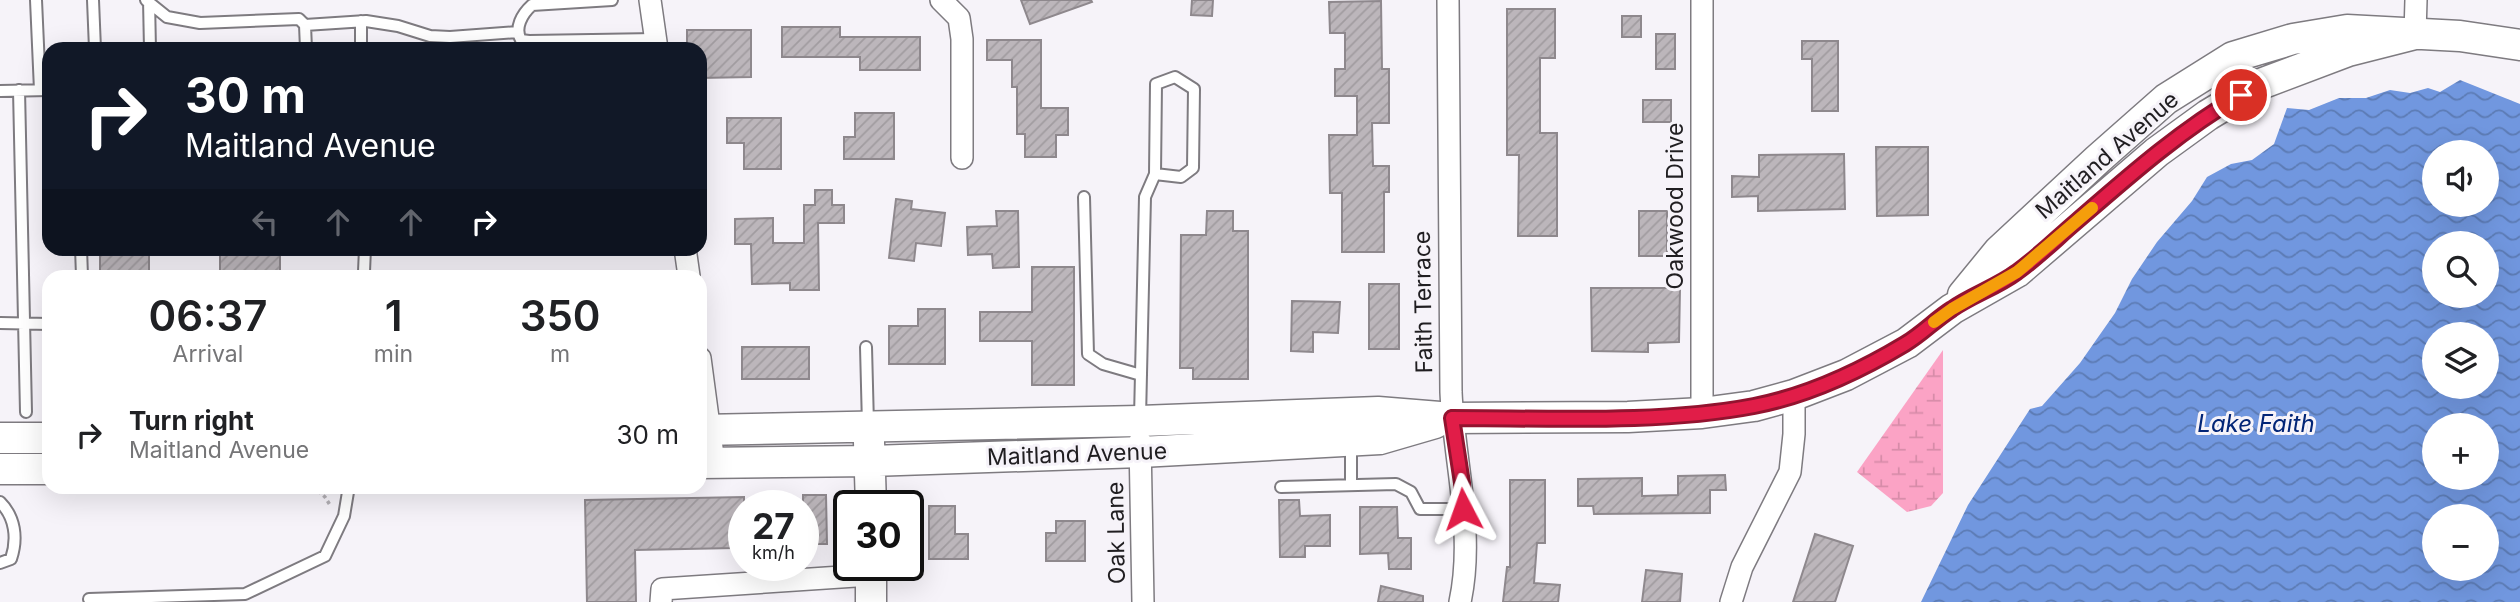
<!DOCTYPE html>
<meta charset="utf-8">
<style>
:root{--surface:#fff;--page:#f6f6f6;--text:#202124;--muted:#757577}
body{margin:0;font-family:Inter,sans-serif;background:var(--page);color:var(--text);height:100vh;display:flex;flex-direction:column;font-size:26px;white-space:nowrap}
*{box-sizing:border-box;margin:0}
p{font-size:23px;color:var(--muted)}
.icon{flex:none;width:38px;height:38px;fill:none;stroke:currentColor;stroke-width:2;stroke-linecap:round;stroke-linejoin:round}
.map{position:relative;flex:1;overflow:hidden}
.details{position:absolute;left:42px;top:270px;width:665px;height:224px;display:flex;flex-direction:column;background:var(--surface);border-radius:21px;box-shadow:0 7px 28px #0002}
.details>*{flex:none}
.hud{position:absolute;left:42px;top:42px;width:665px;height:214px;border-radius:21px;box-shadow:0 7px 28px #0002;background:#111827;color:#fff;overflow:hidden}
.controls{position:absolute;left:2422px;top:140px;display:grid;gap:14px}
.controls a{display:grid;place-items:center;width:77px;height:77px;border-radius:50%;background:var(--surface);box-shadow:0 7px 28px #0002;font-size:35px}
.speed{position:absolute;left:728px;top:490px;display:flex;gap:14px;font-size:35px;font-weight:700;text-align:center}
.speed>*{display:grid;place-content:center;width:91px;height:91px;border-radius:50%;background:var(--surface);box-shadow:0 7px 28px #0002;line-height:1}
.speed small{font-size:18px;font-weight:400}
.speed .limit{border:4px solid #111;border-radius:10px;background:#fff;color:#111}
.pin{position:absolute;display:grid;place-items:center;width:60px;height:60px;color:#fff;margin:-30px;border:4px solid #fff;border-radius:50%;box-shadow:0 2px 7px #0007}
.me{position:absolute;width:77px;margin:-38px;rotate:356deg;stroke-linejoin:round;filter:drop-shadow(0 0 5px #0008)}
.turn{display:flex;align-items:center;gap:24px;height:147px;padding:0 28px;font-size:32px}
.turn .icon{width:91px;height:91px;stroke-width:2.5}
.turn b{display:block;font-size:49px;line-height:60px}
.lanes{display:flex;align-items:center;height:66px;padding:0 28px;background:#0003;justify-content:center;gap:35px;direction:ltr}
.lanes .off{opacity:.35}
.eta{display:flex;justify-content:space-evenly;align-items:center;height:119px;text-align:center}
.eta b{font-size:42px;font-weight:600;line-height:49px}
ul{padding:0;list-style:none}
li{display:flex;align-items:center;gap:21px;height:91px;padding:0 28px}
li div{flex:1}
li b{display:block;font-size:26px}
li em{font-style:normal}
.map>svg:first-child{display:block}
</style>
<div class="map">
<svg width="2520" height="602" viewBox="0 0 2520 602">
<defs>
<pattern id="wetland-marsh" width="20" height="14" patternUnits="userSpaceOnUse" patternTransform="scale(1.75)"><rect width="20" height="14" fill="#fba3c5"/><path d="M1 5h8M5 5V1M11 12h8M15 12V8" fill="none" stroke="#d78ca9"/></pattern>
<pattern id="water-waves" width="16" height="10" patternUnits="userSpaceOnUse" patternTransform="scale(1.75)"><rect width="16" height="10" fill="#7197df"/><path d="M0 5q4-4 8 0t8 0" fill="none" stroke="#5c7bb4"/></pattern>
<pattern id="building-hatch" width="6" height="6" patternUnits="userSpaceOnUse" patternTransform="scale(1.75)"><rect width="6" height="6" fill="#bcb6bb"/><path d="M-1 1l2-2M0 6l6-6M5 7l2-2" fill="none" stroke="#a19ca0"/></pattern>
</defs>
<rect width="100%" height="100%" fill="#f6f3f9"/>
<path fill="url(#wetland-marsh)" d="M1943,350v143l-12,13 -24,6 -50,-40z"/>
<path fill="url(#water-waves)" fill-rule="evenodd" d="M2460,80l60,24v498h-599l47,-97 62,-96 12,-3 38,-43 35,-50 17,-34 25,-37 35,-41 15,-24 24,-13 21,-4 22,-16 13,-36 22,2 30,-12h27l24,-8 20,3 18,-5 12,4zM2434,152h53v53h-53zM2487,243v53h-53v-53zM2487,334v53h-53v-53zM2434,425h53v53h-53zM2487,516v53h-53v-53z"/>
<path fill="url(#building-hatch)" stroke="#8e888d" stroke-width="2" d="M1021,0h70l1,2 -62,22z
M1192,0h21l-1,16 -21,-1z
M1381,1l1,68h7v54h-17l1,43h16v26h-5v60h-42v-59h-12l-1,-58h28v-39h-22v-27h10v-36h-15l-1,-31z
M1507,9h48v49h-15v75h17v103h-39l1,-81h-12z
M1622,16h19v21h-19z
M782,27h58v10h80v33h-60v-13h-78z
M687,30h64v47l-51,1v-29h-13z
M1656,34h19v35h-19z
M987,40h54v68h27v27h-12v22h-31v-23h-8v-47h-5v-27h-25z
M1802,41h36v70h-26v-52h-10z
M1643,100h28v22h-28z
M855,113h39v46h-50v-22h11z
M727,118h54v51h-37v-26h-17z
M1876,147h52v68l-51,1z
M1844,154l1,55 -87,2v-15l-26,1v-21l27,1v-22z
M815,190h17v15h12v18h-26l1,67h-29v-7l-38,1 -1,-40h-16v-25l38,-1v25h31v-38h11z
M896,199l16,2 -1,8 34,4 -4,33 -25,-3 -2,18 -25,-3z
M996,211h22l1,56 -26,1 -1,-14 -24,1 -1,-28 30,-1z
M1207,211h26v20h15v148h-55v-11h-13l1,-133h25z
M1639,211h28v45h-28z
M100,248h49v28h-49z
M220,248h60v28h-60z
M1032,267h42v118h-42v-44h-52v-29h52z
M1369,284h30v65h-30z
M1591,288h89l-1,54 -31,1v9l-56,-1z
M1292,301l48,1 -2,31 -25,-1v20l-22,-1z
M918,309h27v55h-56v-38h29z
M742,347h67v32h-67z
M1725,475l1,15h-16v23l-116,1 -1,-8h-15v-27l64,-1v18l36,-1v-19z
M1510,480h35v63h-8l-3,40 26,2 -2,17h-55l4,-35h3z
M803,495h23l1,49h-14v-7h-10z
M744,497v44h-10v7l-99,2 1,52h-49l-2,-102z
M1279,500h20l1,16 30,-1v31h-25v11h-25z
M929,506h26v28h13v25h-39z
M1360,507h37l1,31h13v31h-22l-1,-16 -28,1z
M1056,521h29v40h-39v-28h10z
M1815,534l38,12 -18,56h-42z
M1646,570l36,4 -2,28h-38z
M1381,586l42,10v6h-45z"/>
<g fill="none" stroke-linecap="round" stroke-linejoin="round">
<g stroke="#7e7b80" stroke-width="14">
<path id="lane" d="M36,0l4,90
M93,0l2,49
M146,0l21,17 33,6 99,-4 6,6 1,24
M149,0l1,49
M612,0l-80,5c-10,9 -18,23 -11,35l8,1 127,-2
M361,21v28
M305,25l61,-4 32,5 32,10 20,1 68,-5
M19,90l7,322
M0,91l49,-1
M1084,197l4,157 15,10 38,11
M81,248l1,28
M362,276l2,-4 1,-24
M0,323l49,1
M866,347l2,78
M1140,418l5,-221 10,-23 1,-90 19,-7 19,12 -1,79 -12,9 -26,-3
M1351,442v43
M1281,487l115,-3 15,8 9,17h43
M0,502c15,15 18,36 11,57l-11,4
M89,599l156,-5 80,-38 19,-40 5,-30"/>
</g>
<g stroke="#7e7b80" stroke-width="24">
<path id="street" d="M650,0l7,49
M941,0l18,18 3,21v119
M1448,0l3,392c3,70 24,140 9,210
M1702,0v413
M2415,34l1,-34
M685,248l4,28
M700,358l14,105
M1140,441l3,161
M661,602l1,-13 209,-14
M1731,602l11,-35 48,-95 4,-38v-39"/>
</g>
<g stroke="#7e7b80" stroke-width="33">
<path id="secondary" d="M1963,295l36,-44 99,-92 68,-60 67,-42 60,-18 54,-9 113,6 60,9
M700,430l440,-9 238,-9 74,6 176,-1 74,-4 52,-7 40,-11 52,-20 61,-32 45,-34 65,-37 140,-120 51,-37 50,-30 90,-34 67,-17
M0,438h49
M869,442l2,64
M700,463l171,-2 270,-9 239,-13 55,-16
M0,469h49
M871,565v37"/>
</g>
<path stroke="#b2afb4" stroke-width="3.5" stroke-dasharray="3.5 3.5" stroke-linecap="butt" d="M313,486l12,11 5,8"/>
<use href="#lane" stroke="#fff" stroke-width="10"/>
<use href="#street" stroke="#fff" stroke-width="21"/>
<use href="#secondary" stroke="#fff" stroke-width="30"/>
</g>
<g fill="none" stroke-linecap="round" stroke-linejoin="round">
<g stroke="#92132f" stroke-width="18">
<path id="route" d="M1463,509l-1,-26 -10,-65c96,0 208,6 302,-12 52,-10 106,-35 151,-62 17,-10 31,-25 47,-35 20,-14 45,-22 65,-37 21,-15 40,-34 60,-51 53,-46 104,-91 164,-126"/>
</g>
<use href="#route" stroke="#e11d48" stroke-width="12"/>
<path stroke="#f59e0b" stroke-width="12" d="M1934,322l18,-13 65,-37 75,-64"/>
</g>
<g text-anchor="middle" dominant-baseline="central" stroke-width="6" stroke-linejoin="round" paint-order="stroke">
<g font-size="23" fill="#201e21" stroke="#f6f3f9">
<text transform="translate(2107 155) rotate(-41)">Maitland Avenue</text>
<text transform="translate(1675 206) rotate(-90)">Oakwood Drive</text>
<text transform="translate(1423 302) rotate(-91)">Faith Terrace</text>
<text transform="translate(1077 454) rotate(-2)">Maitland Avenue</text>
<text transform="translate(1116 533) rotate(-91)">Oak Lane</text>
</g>
<g font-size="24" font-style="italic" fill="#022577" stroke="#f6f3f9">
<text x="2256" y="423">Lake Faith</text>
</g>
</g>
</svg>
<div class="controls">
<a><svg class="icon" aria-label="sound" viewBox="0 0 24 24"><path d="M4 9h4l5-4v14l-5-4H4zM17 9q2 3 0 6"/></svg></a>
<a><svg class="icon" aria-label="search" viewBox="0 0 24 24"><circle cx="10" cy="10" r="6"/><path d="M15 15l6 6"/></svg></a>
<a><svg class="icon" aria-label="layers" viewBox="0 0 24 24"><path d="M12 4l9 5-9 5-9-5zM3 14l9 5 9-5"/></svg></a>
<a>+</a>
<a>−</a>
</div>
<div class="speed"><div>27<small>km/h</small></div><div class="limit">30</div></div>
<div class="pin" style="left:2241px;top:95px;background:#d93025"><svg class="icon" aria-label="arrive" viewBox="0 0 24 24"><path d="M6 21V4h12l-3 4 3 4H6"/></svg></div>
<svg class="me" style="left:1463px;top:509px" viewBox="-20 -20 40 40"><path d="M0-17L14 15 0 8-14 15z" fill="#e11d48" stroke="#fff" stroke-width="4"/></svg>
<div class="hud">
<div class="turn"><svg class="icon" aria-label="right" viewBox="0 0 24 24"><path d="M7 20v-9h11M14 6l5 5-5 5"/></svg><div><b>30 m</b>Maitland Avenue</div></div>
<div class="lanes"><svg class="icon off" aria-label="left" viewBox="0 0 24 24"><path d="M17 20v-9H6M10 6l-5 5 5 5"/></svg><svg class="icon off" aria-label="ahead" viewBox="0 0 24 24"><path d="M12 20V5M6 11l6-6 6 6"/></svg><svg class="icon off" aria-label="ahead" viewBox="0 0 24 24"><path d="M12 20V5M6 11l6-6 6 6"/></svg><svg class="icon" aria-label="right" viewBox="0 0 24 24"><path d="M7 20v-9h11M14 6l5 5-5 5"/></svg></div>
</div>
<section class="details">
<div class="eta">
<div><b>06:37</b><p>Arrival</p></div>
<div><b>1</b><p>min</p></div>
<div><b>350</b><p>m</p></div>
</div>
<ul>
<li><svg class="icon" aria-label="right" viewBox="0 0 24 24"><path d="M7 20v-9h11M14 6l5 5-5 5"/></svg><div><b>Turn right</b><p>Maitland Avenue</p></div><em>30 m</em></li>
</ul>
</section>
</div>
